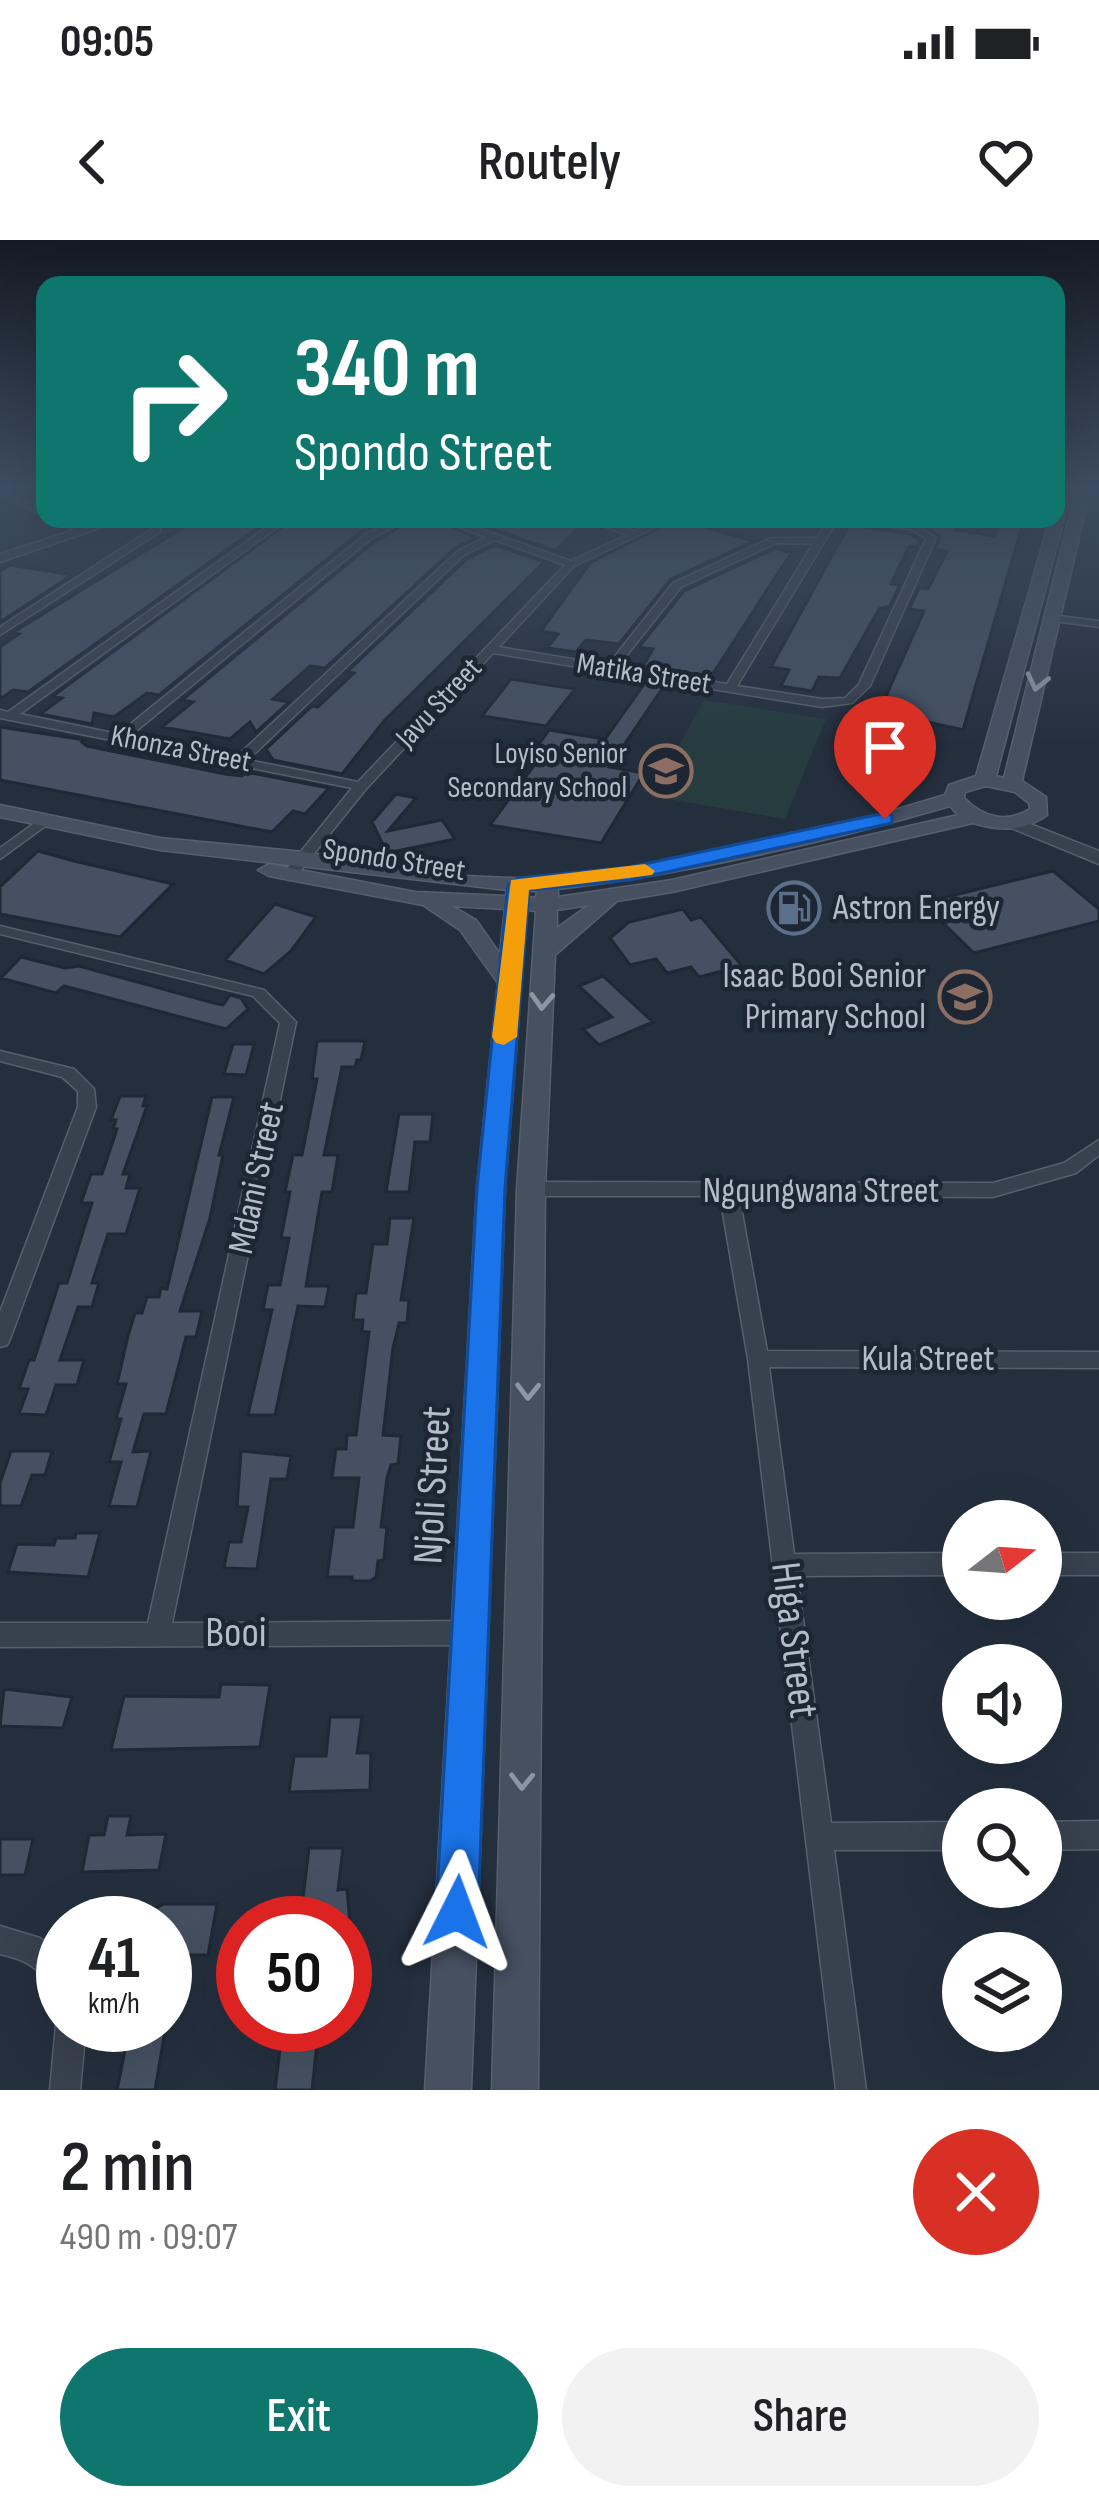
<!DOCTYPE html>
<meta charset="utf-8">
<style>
:root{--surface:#fff;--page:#f2f2f2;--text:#202124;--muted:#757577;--accent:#0f766e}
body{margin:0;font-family:"Sofia Sans Condensed",sans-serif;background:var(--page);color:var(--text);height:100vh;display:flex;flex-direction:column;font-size:45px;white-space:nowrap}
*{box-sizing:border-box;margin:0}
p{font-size:39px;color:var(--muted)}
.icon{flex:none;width:66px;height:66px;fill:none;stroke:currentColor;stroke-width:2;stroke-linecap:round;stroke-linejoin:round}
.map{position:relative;height:1850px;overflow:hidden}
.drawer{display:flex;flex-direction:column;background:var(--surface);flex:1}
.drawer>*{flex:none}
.guide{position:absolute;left:36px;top:36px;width:1029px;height:252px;border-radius:24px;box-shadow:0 12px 48px #0002;background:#0f766e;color:#fff;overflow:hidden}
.needle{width:78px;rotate:73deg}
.buttons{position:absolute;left:942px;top:1260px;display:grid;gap:24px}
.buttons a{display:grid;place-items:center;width:120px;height:120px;border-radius:50%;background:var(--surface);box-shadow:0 12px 48px #0002;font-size:60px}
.speed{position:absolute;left:36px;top:1656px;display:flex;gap:24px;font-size:60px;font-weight:700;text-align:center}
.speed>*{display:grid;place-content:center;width:156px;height:156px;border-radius:50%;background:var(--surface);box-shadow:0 12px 48px #0002;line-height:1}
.speed small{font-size:30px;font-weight:400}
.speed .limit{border:18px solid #d22;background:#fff;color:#111}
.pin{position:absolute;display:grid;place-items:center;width:102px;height:102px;color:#fff;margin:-123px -51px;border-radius:50% 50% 50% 0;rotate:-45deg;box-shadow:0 0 12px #0007}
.pin .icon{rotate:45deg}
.me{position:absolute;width:132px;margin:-66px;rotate:3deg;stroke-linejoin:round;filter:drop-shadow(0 0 9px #0008)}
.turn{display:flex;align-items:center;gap:42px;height:252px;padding:0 60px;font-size:54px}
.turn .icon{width:156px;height:156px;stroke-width:2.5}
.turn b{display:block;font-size:84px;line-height:102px}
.round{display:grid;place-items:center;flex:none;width:126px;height:126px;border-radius:63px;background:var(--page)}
.overview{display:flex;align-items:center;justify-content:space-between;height:204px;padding:0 60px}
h1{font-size:72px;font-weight:600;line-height:90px}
.button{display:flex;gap:24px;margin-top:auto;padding:24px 60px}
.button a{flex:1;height:138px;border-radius:72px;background:var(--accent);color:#fff;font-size:48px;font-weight:600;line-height:138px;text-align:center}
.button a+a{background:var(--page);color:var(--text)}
.status{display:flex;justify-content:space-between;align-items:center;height:84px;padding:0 60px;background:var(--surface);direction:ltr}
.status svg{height:33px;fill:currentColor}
header{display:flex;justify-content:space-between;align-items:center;height:156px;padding:0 60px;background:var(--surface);font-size:54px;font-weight:600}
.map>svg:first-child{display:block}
</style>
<div class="status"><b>09:05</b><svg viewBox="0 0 49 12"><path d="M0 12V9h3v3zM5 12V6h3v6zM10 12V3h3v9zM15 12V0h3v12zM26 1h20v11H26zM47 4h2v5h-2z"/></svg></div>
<header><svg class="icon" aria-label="back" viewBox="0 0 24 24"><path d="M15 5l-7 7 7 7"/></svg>Routely<svg class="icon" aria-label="heart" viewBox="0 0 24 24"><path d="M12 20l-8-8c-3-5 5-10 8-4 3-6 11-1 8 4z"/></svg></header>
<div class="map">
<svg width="1099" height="1850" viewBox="0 0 1099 1850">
<rect width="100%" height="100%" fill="#242f3e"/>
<path fill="#263c3f" d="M701,279h122l-10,14 -52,5z
M704,460l122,19 -41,100 -134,-23z"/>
<path fill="#455162" stroke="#1f2835" stroke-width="3" d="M197,279h73l-242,173 -15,-2 -13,9v-52l19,-13 -7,-1z
M293,279h94l-24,11 -204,165 -12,-2 -33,24 -20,-4 -2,11 -52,-10 22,-16 -9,-2z
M414,279h20l41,19 -20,10 -130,120 -15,-2 -37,33 16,3 -33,30 -6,-10 -20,17 -68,-12 31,-25 -11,-2 192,-158z
M466,279h115l2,4 -28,28z
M677,279l77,22 -83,38 -52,65 -33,-4 -10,12 -29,-4 11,-14 -17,-3 49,-68z
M898,279h61l-3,11 39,6 2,-13 25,3 -59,204 -79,-18 3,-8 -4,-1 41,-92 -15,-2 10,-21 9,1 19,-38 -11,-2 4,-12 -22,-16z
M849,285l62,9 9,7 -3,6 -8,-1 -18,38 9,1 -10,21 -11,3 -39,69 -21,-1 -7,14 -31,-5 8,-16 -18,-3z
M495,305l49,17 -160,159 -42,53 -69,-14 -7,-11 46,-43 6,1 36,-34 -7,-1 120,-113z
M776,308l15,5 -77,119 -6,4 -65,-10 10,-17 -14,-2 45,-56z
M10,325l33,5 29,5 -72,47v-51z
M511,439l64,10 -29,37 -64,-10z
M645,443l19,3 -55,81 35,6 -43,70 -111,-18 57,-77 -10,-1 12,-17 56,9z
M0,487l85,13 -3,2 5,4 138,28 17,2 4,-4 83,16 -24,26 -12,-3 -21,21 -272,-52z
M396,554l20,4 -28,33 54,-11 13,19 -68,14 -15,-31z
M38,611l36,10 99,23 -53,53 -120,-23v-27z
M1053,631l46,38v12l-125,32 -31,-30 16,-4 -21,-20z
M275,664l41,13 -25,34 -27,23 -39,-14z
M683,669l8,11 10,-3 41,49 -43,11 -8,-10 -24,6 -11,-14 -26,6 -20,-27 19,-16z
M21,717l44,11 14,-2 135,37 9,2 7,-10 11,3 7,11 -22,20 -162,-43 -8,7 -55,-15z
M603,736l50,46 -54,23 -16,-16 29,-12 -33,-31z
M317,801h48l-4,19h-4l-2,7h-13l-18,88h14l-6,37h-10l-16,94h23l-4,21 -27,-1 -23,109h-27l24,-105h-9l5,-25h12l9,-47h-8l9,-46h-5l8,-37h9l15,-76h-5z
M233,804h21l-8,31 -22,-1z
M120,856h26l-3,10h4l-24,68h7l-4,14h14l-14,46h-18l-16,49h7l-7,24h-14l-18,53h24l-7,25h-21l-10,30 -27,-1 9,-25h-9l10,-29h5l25,-77h8l25,-80h-11l10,-29h11l15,-45h-4l3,-9h-5z
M212,857h22l-15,58h4l-13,63 -30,93h22l-6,26h-10l-20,77h-22l-11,38 18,-1 -14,56 -28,-1 12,-44h-12l12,-43h-5l10,-35h-9l11,-48 7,-23h7l5,-16h12l2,-9 6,1z
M399,874h34l-3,28h-15l-6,50h-23z
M390,978h24l-13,82h8l-2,23h-8l-6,25 -10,87 18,1 -3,28 -7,1 -4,13 -6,49h6l-3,33 -6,1 -2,16 -6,4h-18v-4h-25l7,-50h19l6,-49h-27l4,-29h10l1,-14h9l13,-103h-7l1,-12h-10l3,-27h10l7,-49h14z
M11,1211h41l-7,24h-13l-11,31h-21v-23z
M241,1211l50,5 -4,23h-16l-14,90 -33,-1 5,-26h12l7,-35h-11z
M76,1293h24l-12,44 -80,-5 9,-28 37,1 2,-7h19z
M221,1444l49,1 -10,62 -149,3 13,-54 95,1z
M4,1449l68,8 -9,31 -63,-2z
M330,1477h32l-5,36h14l-1,37 -81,2 5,-36h32z
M108,1576h23l-4,19 39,-1 -7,36 -77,2 7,-37h15z
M0,1599h33l-8,36h-25z
M309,1608h34l-5,42 9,-1 3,34h-50z
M163,1664h54l-9,51h-43v-32h-31z
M130,1785h36l-11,65h-38z
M283,1785h36l-7,65h-37z"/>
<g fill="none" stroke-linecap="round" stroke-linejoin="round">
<g stroke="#565f6c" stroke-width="3">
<path id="minor" d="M0,249l45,21v6l-45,-21z
M52,279h12l23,12 -8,2z
M144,279l16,2v11l-160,103v-8l152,-98v-5z
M278,279h11l-269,195 98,20 248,-200 32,-15h12l-38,19 -242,198 106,21 222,-206 28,-14 -48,-18h14l119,42 56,-26 -42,-16h14l35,12 26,-12h13l-99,47 -75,81 109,18 65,-82 98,-45h46l11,-19h10l-101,167 85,13 23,-1 14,-14 67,-145 -13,-9 -71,-11 74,6 20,13 -66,148 -18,17 -30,4 -329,-54 -127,136 -71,88 -5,1 -7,-4 69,-86 -352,-70v-8l8,2zM495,300l70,25 -207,217 -110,-22 216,-205zM776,303l37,1 -86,140 -109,-18 63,-79z
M1051,375l48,6v6l-52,-7v-4z
M43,577l5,1v6l-48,35v-11z
M0,686l264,64 32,32 -124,601 300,-2 9,4 3,8 -3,8 -9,4 -472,2v-24h148l132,-600 -27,-27 -253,-62z
M0,811l74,18 20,20 2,18 -86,232 -3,6 -7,2v-35l78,-205v-16l-16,-14 -62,-16z
M1099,900v15l-23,18 -83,24 -254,-1 28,155 332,1v16l-330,-1 25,187 169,-1v22l-166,1 34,247 132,-1v28h-129l32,240h-30l-88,-731 -28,-163h-189l-9,-7 9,-7 462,1 71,-20z
M1041,1313h58v22h-58z
M1099,1581v28l-58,1v-28z
M0,1686l40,12 21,15 2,43c-13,-6 -14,-13 -23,-23 -12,-12 -24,-15 -40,-19z
M63,1774v11h23l-6,65h-30l6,-65z"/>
</g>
<g stroke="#565f6c" stroke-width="3">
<path id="tertiary" d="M108,279h18l-126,43v-8z
M1015,578l84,33v13l-90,-37v-8z"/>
</g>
<g stroke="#565f6c" stroke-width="3">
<path id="secondary" d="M1077,246h14l-69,295 24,16 1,18c-24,17 -47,16 -74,8l-301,69 -55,9 -62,54 -10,234 -7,901h-46l25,-901 19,-278 -9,-1 -22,278 -34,902h-46l52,-902 21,-205 -38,-53 -37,-25 -154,-29 -11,-6 11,-6 146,28 91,4 1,-6 -347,-40 -160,-33v-12l160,33 144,14 158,24 74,3 94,-11 251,-54 64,-19 4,-10 27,-9 74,-257h6v-20l6,-3 7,4 -73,276 8,2zM986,546l29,6 14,11 1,6c-24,15 -47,8 -66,-11l1,-6zM950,566l8,9 -286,65 -114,17v-8c132,-16 265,-46 392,-83zM528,651h9l-1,7 -8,-1zM589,665l-32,23v-18zM452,666l53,3 -5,45 -24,-34z"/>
</g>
<use href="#minor" fill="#38414e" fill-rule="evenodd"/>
<use href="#tertiary" fill="#38414e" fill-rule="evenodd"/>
<use href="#secondary" fill="#465061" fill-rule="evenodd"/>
</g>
<defs><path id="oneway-chevron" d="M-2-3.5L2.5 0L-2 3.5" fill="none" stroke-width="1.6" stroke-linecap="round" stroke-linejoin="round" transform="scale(3)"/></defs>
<g stroke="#8e96a5">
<use href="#oneway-chevron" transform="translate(1037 442) rotate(103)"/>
<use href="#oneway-chevron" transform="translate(542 761) rotate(93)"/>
<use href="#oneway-chevron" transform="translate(528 1151) rotate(91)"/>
<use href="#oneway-chevron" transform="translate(522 1541) rotate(91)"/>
</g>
<linearGradient id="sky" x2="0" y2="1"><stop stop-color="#141a22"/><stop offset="0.49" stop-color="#3f4d63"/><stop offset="1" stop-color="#3f4d63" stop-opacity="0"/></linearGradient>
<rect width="1099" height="505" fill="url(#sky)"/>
<path fill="#1a73e8" stroke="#114b97" stroke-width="3" d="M885,573l7,2v8l-262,57 -101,10 -24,298 -27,724 -6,15 -15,6 -15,-6 -6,-15 41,-724 31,-303 10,-7 112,-11z"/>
<path fill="#f59e0b" d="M645,624l10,7 -3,4 -123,15 -12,147 -13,8 -8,-2 -4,-6 19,-157z"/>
<defs>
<g id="school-ring" transform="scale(2.7)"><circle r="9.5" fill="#1d2633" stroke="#8d6e63" stroke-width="1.5"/><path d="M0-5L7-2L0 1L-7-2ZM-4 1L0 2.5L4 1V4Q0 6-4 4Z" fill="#8d6e63"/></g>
<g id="fuel-ring" transform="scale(2.7)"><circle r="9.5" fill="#1d2633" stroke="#5c6f8a" stroke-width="1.5"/><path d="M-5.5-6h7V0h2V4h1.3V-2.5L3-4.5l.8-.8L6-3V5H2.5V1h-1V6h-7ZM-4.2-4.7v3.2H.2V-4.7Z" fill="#5c6f8a"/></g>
</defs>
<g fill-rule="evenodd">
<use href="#school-ring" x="666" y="531"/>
<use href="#fuel-ring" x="794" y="668"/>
<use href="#school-ring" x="965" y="757"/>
</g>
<g text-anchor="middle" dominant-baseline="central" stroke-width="9" stroke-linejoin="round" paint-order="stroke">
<g font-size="30" fill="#b4bcc9" stroke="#1d2633">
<text transform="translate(644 434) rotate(9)">Matika Street</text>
<text transform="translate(439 463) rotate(-47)">Javu Street</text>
<text transform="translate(181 509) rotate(11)">Khonza Street</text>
<text transform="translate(394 620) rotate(9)">Spondo Street</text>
</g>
<g font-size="30" fill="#b4bcc9" stroke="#1d2633" text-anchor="end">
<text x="627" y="514">Loyiso Senior<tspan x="627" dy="34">Secondary School</tspan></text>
</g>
<g font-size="36" fill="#b4bcc9" stroke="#1d2633" text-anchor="start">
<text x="833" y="668">Astron Energy</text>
<text x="926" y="736" text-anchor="end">Isaac Booi Senior<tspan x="926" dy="41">Primary School</tspan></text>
</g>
<g font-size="36" fill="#b4bcc9" stroke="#1d2633">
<text transform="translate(257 938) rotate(-78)">Mdani Street</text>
<text x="821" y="951">Ngqungwana Street</text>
<text x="928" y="1119">Kula Street</text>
</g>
<g font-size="42" fill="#b4bcc9" stroke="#1d2633">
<text transform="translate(433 1245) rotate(-87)">Njoli Street</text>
<text x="236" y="1393">Booi</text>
<text transform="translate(794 1400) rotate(83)">Higa Street</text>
</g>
</g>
</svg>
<div class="buttons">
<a><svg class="needle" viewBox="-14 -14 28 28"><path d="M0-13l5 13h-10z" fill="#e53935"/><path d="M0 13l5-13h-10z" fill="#757577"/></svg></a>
<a><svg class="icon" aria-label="sound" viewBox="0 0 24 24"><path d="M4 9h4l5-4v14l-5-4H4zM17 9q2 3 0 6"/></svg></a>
<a><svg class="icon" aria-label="search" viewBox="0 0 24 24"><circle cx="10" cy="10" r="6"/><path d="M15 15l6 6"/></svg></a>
<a><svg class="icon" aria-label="layers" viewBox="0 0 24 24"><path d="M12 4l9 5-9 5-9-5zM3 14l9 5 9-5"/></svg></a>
</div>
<div class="speed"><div>41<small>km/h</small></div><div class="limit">50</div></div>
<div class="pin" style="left:885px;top:579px;background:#d93025"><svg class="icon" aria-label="arrive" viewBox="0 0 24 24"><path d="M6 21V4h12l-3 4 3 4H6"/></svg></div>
<svg class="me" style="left:457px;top:1672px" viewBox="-20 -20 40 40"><path d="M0-17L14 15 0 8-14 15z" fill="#1a73e8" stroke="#fff" stroke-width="4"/></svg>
<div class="guide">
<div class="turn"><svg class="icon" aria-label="right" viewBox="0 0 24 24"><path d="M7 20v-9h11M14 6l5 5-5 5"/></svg><div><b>340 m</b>Spondo Street</div></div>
</div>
</div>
<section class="drawer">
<div class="overview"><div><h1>2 min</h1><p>490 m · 09:07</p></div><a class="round" style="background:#d93025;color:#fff"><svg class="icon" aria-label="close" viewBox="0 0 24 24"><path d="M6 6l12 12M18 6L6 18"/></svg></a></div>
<div class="button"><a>Exit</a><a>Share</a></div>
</section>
